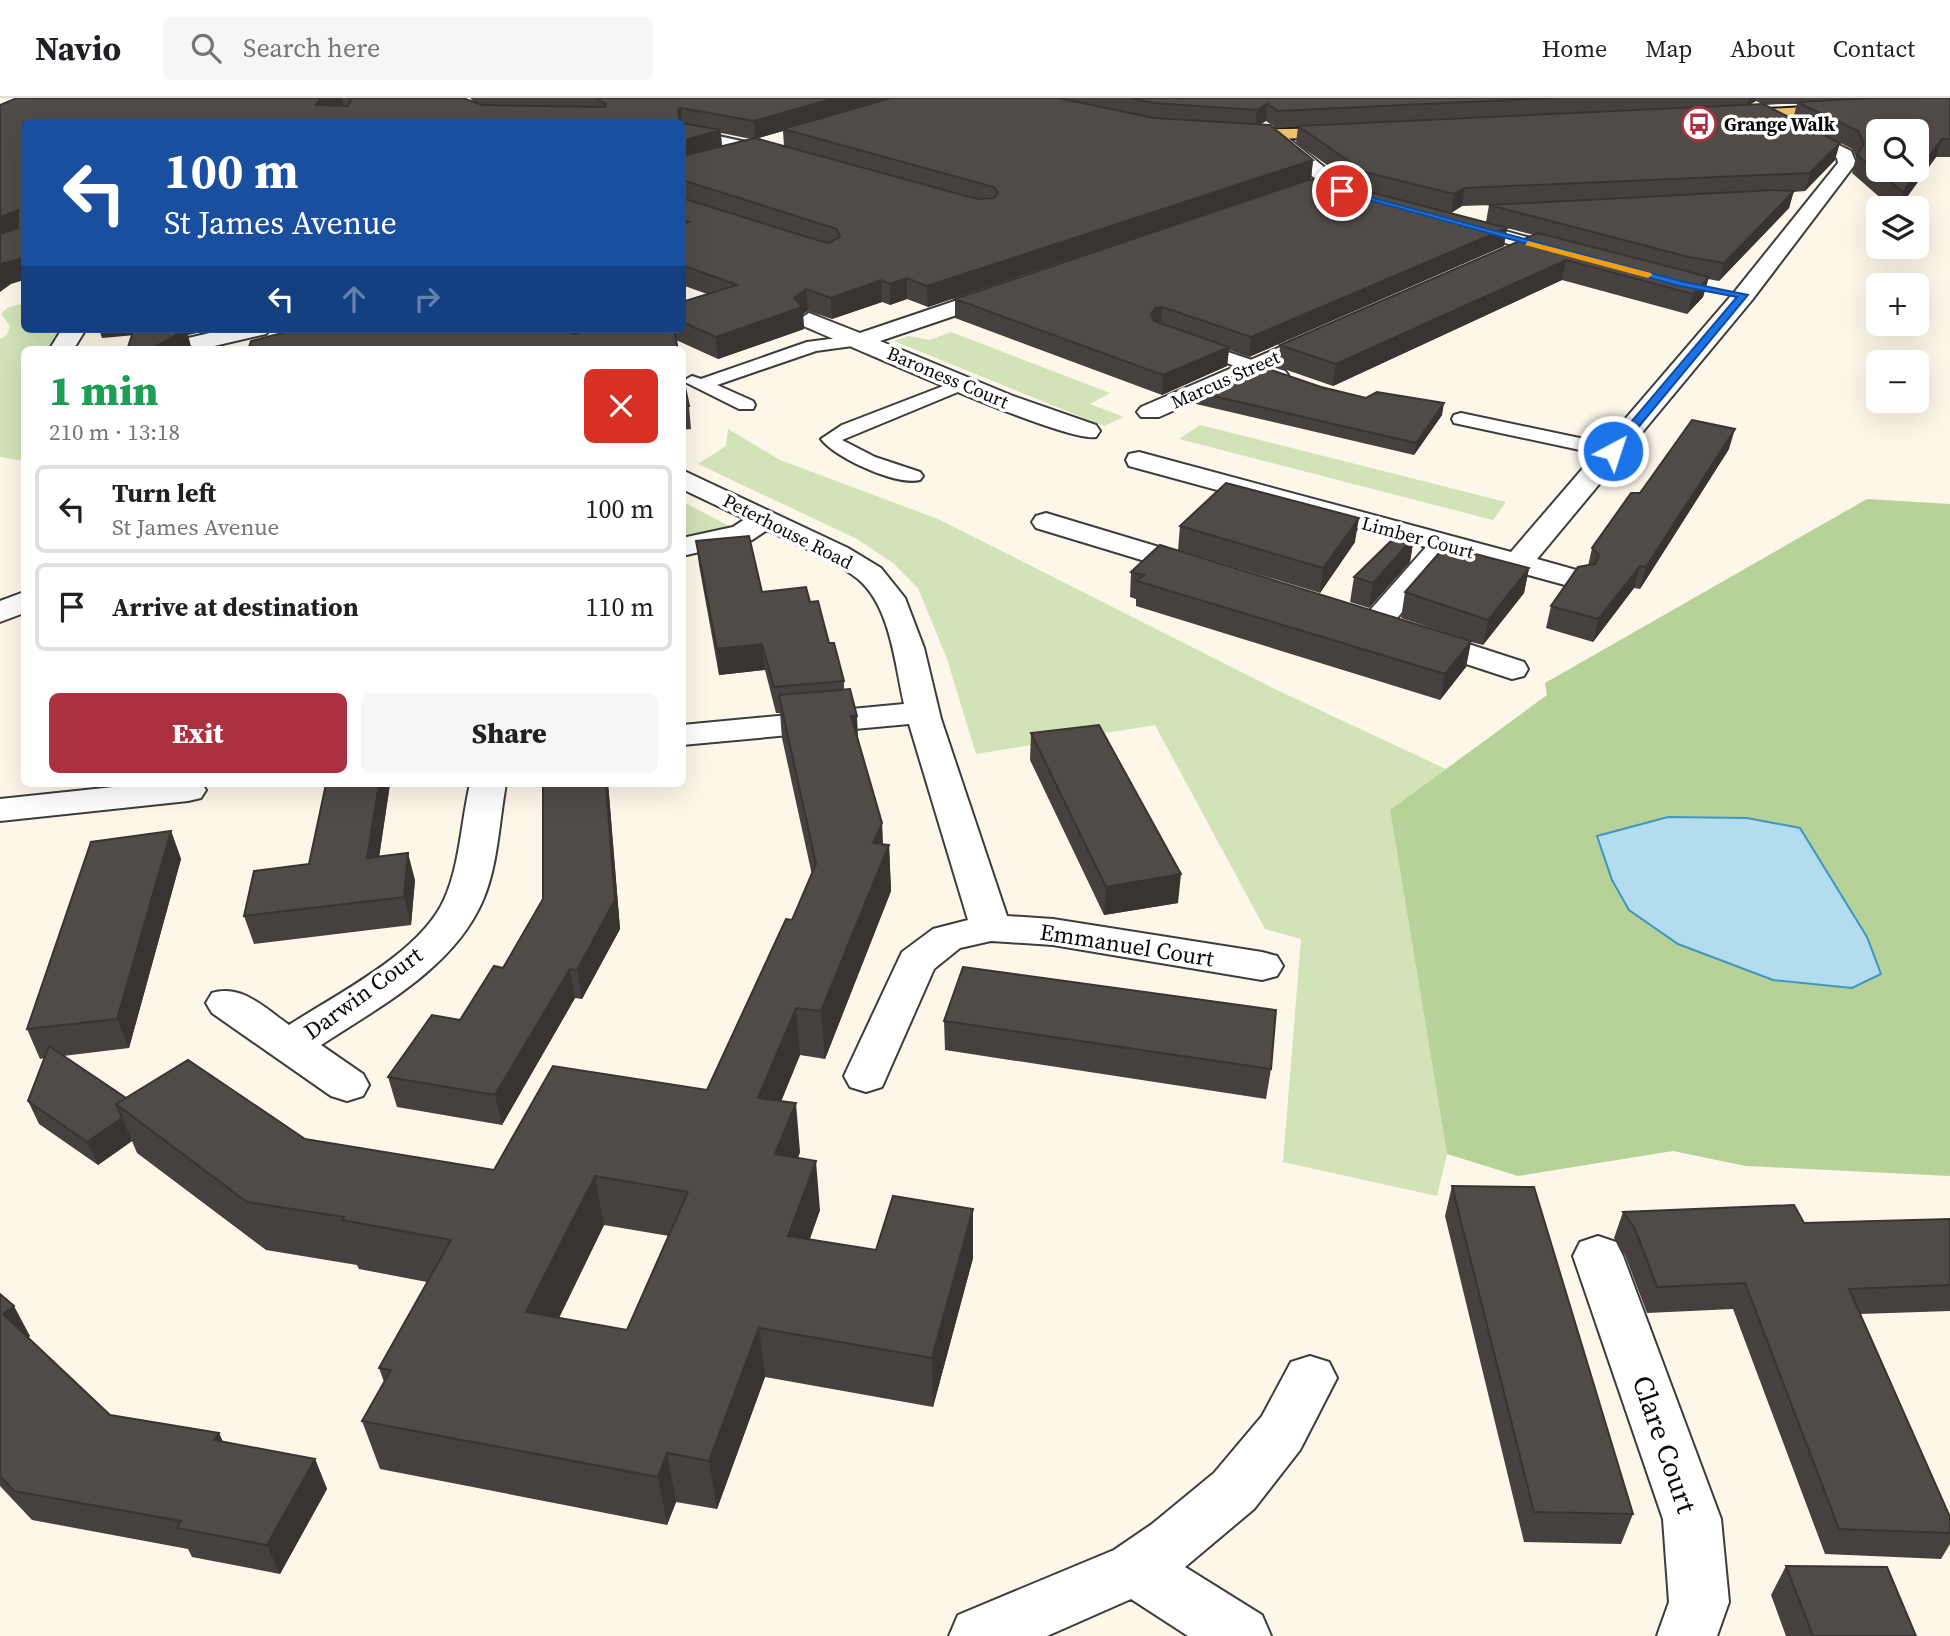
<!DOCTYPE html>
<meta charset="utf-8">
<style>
:root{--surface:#fff;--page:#f6f6f6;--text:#202124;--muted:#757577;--line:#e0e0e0;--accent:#ab3140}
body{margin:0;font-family:"Source Serif 4",serif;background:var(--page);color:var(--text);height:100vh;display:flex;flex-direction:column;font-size:26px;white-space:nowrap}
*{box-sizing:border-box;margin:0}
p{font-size:23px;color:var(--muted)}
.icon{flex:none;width:38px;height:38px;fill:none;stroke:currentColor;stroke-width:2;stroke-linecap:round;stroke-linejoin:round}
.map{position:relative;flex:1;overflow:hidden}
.drawer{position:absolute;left:21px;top:248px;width:665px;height:441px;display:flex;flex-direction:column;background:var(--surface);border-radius:10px;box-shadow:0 7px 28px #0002}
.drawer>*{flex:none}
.top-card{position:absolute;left:21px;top:21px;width:665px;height:214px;border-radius:10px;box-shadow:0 7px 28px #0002;background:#1a4fa0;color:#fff;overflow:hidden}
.buttons{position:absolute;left:1866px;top:21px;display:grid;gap:14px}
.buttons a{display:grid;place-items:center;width:63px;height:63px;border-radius:10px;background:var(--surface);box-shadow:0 7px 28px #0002;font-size:35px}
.pin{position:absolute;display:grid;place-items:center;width:60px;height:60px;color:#fff;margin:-30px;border:4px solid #fff;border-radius:50%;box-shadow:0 2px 7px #0007}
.me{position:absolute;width:77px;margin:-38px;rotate:40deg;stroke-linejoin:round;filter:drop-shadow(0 0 5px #0008)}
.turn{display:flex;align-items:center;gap:24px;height:147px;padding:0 28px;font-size:32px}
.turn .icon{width:91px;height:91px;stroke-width:2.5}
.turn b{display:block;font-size:49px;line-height:60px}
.lanes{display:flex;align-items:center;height:66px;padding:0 28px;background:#0003;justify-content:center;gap:35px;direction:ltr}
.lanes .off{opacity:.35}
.round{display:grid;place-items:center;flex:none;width:74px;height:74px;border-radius:10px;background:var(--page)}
.summary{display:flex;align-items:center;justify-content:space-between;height:119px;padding:0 28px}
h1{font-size:42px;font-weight:800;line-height:52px;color:#1e9e55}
.cta{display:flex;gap:14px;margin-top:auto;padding:14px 28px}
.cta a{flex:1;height:80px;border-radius:10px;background:var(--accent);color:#fff;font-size:28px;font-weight:800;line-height:80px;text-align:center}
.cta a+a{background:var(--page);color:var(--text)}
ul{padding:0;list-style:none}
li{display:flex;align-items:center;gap:21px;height:88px;margin:0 14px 10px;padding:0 14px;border:4px solid var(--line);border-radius:10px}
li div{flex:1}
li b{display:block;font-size:26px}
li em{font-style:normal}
header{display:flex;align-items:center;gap:42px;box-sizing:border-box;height:98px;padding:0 35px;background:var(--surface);border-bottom:2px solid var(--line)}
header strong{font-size:33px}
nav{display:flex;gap:38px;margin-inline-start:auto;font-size:24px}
.search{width:490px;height:63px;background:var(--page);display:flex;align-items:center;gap:18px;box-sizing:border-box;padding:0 24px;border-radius:10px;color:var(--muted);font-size:26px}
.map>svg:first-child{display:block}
</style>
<header>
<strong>Navio</strong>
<div class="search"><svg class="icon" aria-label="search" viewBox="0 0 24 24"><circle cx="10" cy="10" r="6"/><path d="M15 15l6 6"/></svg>Search here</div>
<nav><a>Home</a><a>Map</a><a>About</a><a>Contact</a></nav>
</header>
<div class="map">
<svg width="1950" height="1538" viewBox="0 0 1950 1538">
<rect width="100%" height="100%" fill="#fdf7e9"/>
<path fill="#d1e3b7" d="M24,205v26h36l-13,21h-23v111l-24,-4v-118l7,-4 3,-9 -9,-12 6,-6z
M951,234l159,61 -20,11 34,13 -20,9 -210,-85 14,-5 22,4z
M1200,327l306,77 -13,18 -314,-81z
M728,331l52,31 158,59 341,172 167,78 -56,41 57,344 -10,42 -154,-34 18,-223 -36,-10 -110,-204 -179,29 -29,-95 -29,-71 -25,-25 -36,-24 -159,-75 28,-18z
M683,404l50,26 -50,10z"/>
<path fill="#b7d298" d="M1867,401l83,5v672l-204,-10 -73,-15 -155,25 -71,-22 -57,-344 157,-115 -2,-12z"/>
<path fill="#b3ddef" stroke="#4196bf" stroke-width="2" d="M1668,719l79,1 53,10 67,109 14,37 -29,14 -79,-8 -95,-36 -49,-34 -17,-30 -15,-44z"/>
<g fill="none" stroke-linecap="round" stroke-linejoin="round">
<g stroke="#3d3d3d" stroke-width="4">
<path id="service" d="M861,237l6,1 3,4 -3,4 -51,7 -99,34 36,16 2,4 -2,4h-14l-56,-28 9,-5 9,3 106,-37z
M1192,242l93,31 3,4 -3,4h-12l-87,-30 -3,-4z
M964,280l9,5 -3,4 -128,53 33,17 45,15 3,4 -3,4c-23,6 -85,-22 -99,-41l21,-14z
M1461,315l152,32 10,6 -10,6 -159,-34 -2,-4 2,-4z"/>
</g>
<g stroke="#3d3d3d" stroke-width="4">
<path id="minor" d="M1792,24l59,29 5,12 -104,137 -215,259 50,14 4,6 -4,6 -11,3 -125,-34 -64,76 -11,2 -11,-2 -5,-7 5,-7 61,-69 -297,-81 -3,-6 3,-6 10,-2 372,100 225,-262 102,-127 -1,-5 -51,-27 -3,-4z
M682,30l110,24 3,4 -9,5 -104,-23z
M1271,30l6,1 62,50 3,4 -3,4 -49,12 -7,-2 -3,-4 3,-4 35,-8 -53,-44 -3,-4 3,-4z
M1454,119l124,34 4,4 -11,6 -124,-34 -3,-4 3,-4z
M1005,186l8,2 3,5 -3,5 -133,45 133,55 83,29 4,6 -4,6c-30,7 -251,-94 -295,-112l-3,-5 11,-7 51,20z
M1327,229l8,2 4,5 -4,5 -176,78h-18l-4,-5 4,-5z
M62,231h24l-13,21h-24z
M227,231h43l-4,5 -69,16h-43l4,-5z
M682,372l166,78 33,20 24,30 19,50 17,71 66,197 46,3 209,33 15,4 6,10 -6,10 -15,4 -209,-35 -62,-4 -31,7 -26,21 -52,118 -16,5 -16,-5 -6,-11 58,-124 31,-23 35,-9 -59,-196 -227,21v-20l222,-21c-9,-39 -13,-97 -46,-125 -27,-21 -61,-34 -91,-49l-15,10 -70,16v-18l51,-11 12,-8 -63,-30z
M1046,415l166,50 4,6 -4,6 -11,3 -165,-50 -4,-6 4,-6z
M24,494v21l-24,9v-21z
M1419,530l105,34 4,7 -4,7 -12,3 -104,-34 -5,-7 5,-7z
M142,686h60l4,6 -5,8 -13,3 -188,20v-22z
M470,686h36c-7,38 -8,81 -23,116 -29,68 -104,107 -162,145l42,29 6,11 -6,11 -16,5 -16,-5 -119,-83 -6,-10 6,-10c30,-9 53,15 77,32 48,-31 131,-72 155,-125 16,-35 17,-78 26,-116z
M1598,1138l18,6 7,14 98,263 8,83 -12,34h-60l12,-34 -6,-83 -90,-263 7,-14z
M1310,1258l19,6 8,16 -37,72 -46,59 -69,58 77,48 9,21h-83l-57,-37 -84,37h-98l9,-21 156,-65 38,-26 62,-51 48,-57 29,-54z"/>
</g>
<g stroke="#1b1b1b" stroke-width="4">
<path id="primary" d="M1950,1v10l-218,12 -9,-5 9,-5z
M1350,30l6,1 3,4 -3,4 -124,3 -9,-5 9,-5z"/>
</g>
<use href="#service" fill="#fff" fill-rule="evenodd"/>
<use href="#minor" fill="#fff" fill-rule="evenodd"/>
<use href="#primary" fill="#ebc26b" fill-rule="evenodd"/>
</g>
<path fill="#46403e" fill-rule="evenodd" d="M17,0h446l12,5 -5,-5h1480v59h-14l-37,51h-7l-40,-35 4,-16 -4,-8 -23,-12 6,23 -30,31 -12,1 -4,16 -70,73 -11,-2 -5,18 -16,17 -125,-34 -229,106 -55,-19 2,-22 254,-110 -27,-7 -3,18 -255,111 -20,-7 -2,16 -65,29 -207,-77v-19l320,-108 -347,116 -21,-8 -17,6 -8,-3 -50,17 -24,-8 -5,3 1,15 -86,30 -42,-19 -336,-10h18v-1h192l24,5 18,-5h90v-27l25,-8 -25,-9v-163h-658l-13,162zM1756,3l6,3 -13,1zM1782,6h15l-4,15 -28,-14zM1266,23l10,7 22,-1 -2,16 65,46 -13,-3 -43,-5 6,-2 2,-19 -53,-35zM783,33l1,15 -26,-8 4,-1zM721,35l30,6 -29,7zM1489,107l-3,17 -35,-9 11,-7 30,-1z
M682,275l7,33 2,23 -9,1z
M1321,289l121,28 -28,40 -218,-51v-12z
M1729,351l-89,140 -6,-1 -41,54 -47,-14 5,-22 37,-40 4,-18 48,-55z
M1180,428l175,16 -35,51 -142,-43z
M1414,439l-4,25 -41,46 -19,-6 4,-25z
M696,443l66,51 48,10 19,41 15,38v8l38,134 1,21 6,1 2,46 -66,168 -25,-4 -19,46 19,51 -2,6 22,52 -10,29 66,11 97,-41v49l-40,149 -168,-30 -48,132 -41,-7 -9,23 -287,-56 -18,-48 22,-39 -5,-14 48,-86 -68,-13 -2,-4 -91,-15 -129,-97 -5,-12 -34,24 -59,-41 -11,-23 16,-43 -4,1 -13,-30 144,-198 10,28 -52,189 -66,8 63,42 179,41 189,31 213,-80 85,-170 20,-45 -30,-137 -2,-25h-4l-11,-43 -46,5 -20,-110zM604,1127l65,11 -42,94 -68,-12z
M1529,470l-5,25 -41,52 -12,-3 -5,25 -26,33 -304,-94v-7l-6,-2 1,-25 331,66 -61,-20 4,-26z
M1031,635l147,170 -74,12 -74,-155z
M326,686h64l-11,72 36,24 -4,45 -157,19 -10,-28 65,-52z
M543,686h65l12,145 -38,70 -7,-1 -73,127 -105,-18 -9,-30 72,-57 43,-52 40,-69z
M944,923l327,48 -5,30 -321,-49z
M1452,1088l181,328 -12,30 -97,-2 -79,-326z
M1623,1114l181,11 146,-4v92l-90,3 90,203v27l-9,15 -116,-5 -92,-245 -86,4 -22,-58 -11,-17z
M0,1196l30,42 -2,2 82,77 109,18 4,9 92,17 12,30 -47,85 -88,-17 -4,-8 -156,-29 -32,-34z
M1786,1468l130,70h-130l-15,-41z"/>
<path fill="#393432" d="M321,0h21l2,13 -28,-6z
M835,0h59l-111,31v2l-28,8 -1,-18z
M1749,0h7v3l-9,5z
M1267,6l-1,17 -11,6 2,-17z
M681,10l1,14h-3l-1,-12z
M720,32l2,19 -40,11v-19z
M1942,41l-6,18 -37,51h-2l6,-16z
M1840,45l-5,17 -30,31 5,-18z
M1313,62l-2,19 -383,128 -1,-21z
M1465,90l-3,18 -11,7 3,-19z
M1794,93l-5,17 -70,73 5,-18z
M18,112l6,20 -24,9v-22z
M1507,130l-3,18 -255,111 2,-20z
M24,160v22l-13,4 -11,8v-27l4,-2z
M1566,162l-4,20 -229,106 3,-22z
M1709,179l-6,20 -16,17 6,-20z
M907,180v21l-17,6v-21z
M881,182l1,22 -50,17 -1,-21z
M806,191l2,22 -5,3 1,15 -86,30 -2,-22 78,-39z
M1162,209l-1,20h-7l-3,-13 4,-6z
M99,231h116l-27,6 4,15h-43l-2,-16 -45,4z
M1229,249l-2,19 -65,29 1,-20z
M1444,305l-2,12 -28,40 2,-12z
M1735,331l-6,20 -89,140 6,-22z
M1359,420l-4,24 -35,51 3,-25z
M1414,439l-4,25 -41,46 4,-25z
M1640,468l-6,22 -41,54 5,-23z
M1529,470l-5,25 -41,52 5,-25z
M1471,543l-5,26 -26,33 5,-26z
M762,546l3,26 -46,5 -2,-26z
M851,618h6l2,43z
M379,686h11l-15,101 -8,-27z
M606,686h2l1,10 11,135 -38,70 -5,-29z
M882,725l1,37 6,-15 2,46 -66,168 -4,-48 52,-168z
M171,733l10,28 -52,189 -12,-29z
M408,755l7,27 -4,45 -7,-28z
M1181,776l-3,29 -74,12 2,-28z
M570,871l5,29 -73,127 -7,-30z
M796,910l4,47 -37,91 -5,-48z
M796,1005l4,49 -20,51 -5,-49z
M122,1020l10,23 -34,24 -11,-23z
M816,1063l4,49 -27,74 -5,-48z
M595,1078l9,49 -66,136 -12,-49z
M973,1111v49l-40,149 -1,-49z
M14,1208l16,30 -11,8 -16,-30z
M759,1230l6,49 -48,132 -8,-48z
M219,1335l13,30 -18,-23z
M667,1355l9,49 -9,23 -9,-48z
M315,1361l12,30 -47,85 -13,-29z"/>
<path fill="#514b48" stroke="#393432" stroke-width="2" fill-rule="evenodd" d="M17,0h304l-5,7 32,1 3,-6 -3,-2h115l19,7 122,2 2,-3 -10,-6h239l-81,23 -73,-13 -3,2 2,12h-656v136l-20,5 -4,2v-31l18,-6v-18l-18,7v-112z
M891,0h167l96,20 116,7 43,35 -386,126 -20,-8 -17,6 -9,-4 -50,18 -25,-9 -12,9 8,9 -86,30 -34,-15v-20l55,-17 -55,-20v-41l7,-2 -7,-2v-22l138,43 9,2 11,-6 -3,-8 -155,-49v-24l73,-18 222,61 17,-1 4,-5 -4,-6 -211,-58z
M1131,0h422l-275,13 -11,-7 -10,6 -103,-7z
M1877,0h73v41h-8l-39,53 -46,-37 7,-11 -6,-13 -61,-29zM1878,33h38v39h-38z
M1763,6l77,39 -30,30 -345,15 -11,6 -89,-22 -67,-46z
M682,25l38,7 -38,11z
M1331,77l17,11 159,42 -256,109 -89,-30 -7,1 -4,6 3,7 75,26 -66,28 -208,-76 350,-118z
M1774,92l20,1 -70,72 -35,-6 -200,-52z
M1538,135l171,44 -16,17 -127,-34 -230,104 -56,-19z
M134,231l12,1h40l-37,20h-22z
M298,231h40l2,1h26l1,-1h183l3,1 7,-1 14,5 18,-5h82l4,21h-430l3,-9z
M1257,267l64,22 45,11 11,-6 67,11 -28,40 -220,-51z
M682,275l7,33h-7z
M1692,322l43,9 -89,138 -6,-1 -42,53 -47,-13 27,-39 17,-3 4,-9 -7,-7 39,-55h9z
M1226,385l133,35 -36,50 -143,-42z
M1399,435l15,4 -41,46 -19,-6z
M749,438l13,56 44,-5 4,15 8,-1 11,42h5l10,38 -70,6 -12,-43 -45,5 -21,-108z
M1160,447l311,96 -26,33 -308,-93 7,-6 -13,-3z
M1445,448l84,22 -41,52 -83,-28z
M850,591l7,27h-6l31,107 -9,20 16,2 -68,166 -25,-3 -38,90 38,5 -21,51 41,7 -28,75 88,14 17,-54 80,13 -41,149 -173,-30 -50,133 -42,-8 -9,24 -296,-56 29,-51 -12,-2 72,-128 -109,-20 2,-3 -97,-15 -131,-98 72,-44 117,79 189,31 59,-104 154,24 79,-171 6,1 24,-56 -37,-169zM595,1078l93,16 -61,138 -101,-18z
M1099,627l82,149 -75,13 -75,-154z
M326,686h53l-12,74 41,-5 -4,44 -160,19 10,-45 55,-7z
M543,686h63l9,116 -38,70 -7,-1 -75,126 -107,-18 44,-62 28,5 34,-54 9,2 40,-69z
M171,733l-54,188 -90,10 64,-187z
M963,869l313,43 -5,59 -327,-48z
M49,948l77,52 -10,6 6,14 -35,24 -59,-41z
M1452,1088l82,1 99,327 -99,-2z
M1794,1107l10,18 146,-4v66l-101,4 101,228v16l-111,-4 -94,-246 -88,4 -22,-58 -12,-17z
M0,1196l14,12 -11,8 107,101 109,18 -5,7 101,19 -48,86 -90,-17 4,-7 -167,-30 -14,-15z
M1786,1468l101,1 29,69h-103z"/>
<path fill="#1a73e8" stroke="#114b97" stroke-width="2" d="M1340,91l344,93 64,13 -131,158h-8v-5l128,-151 -57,-11 -340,-94z"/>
<path fill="#f59e0b" d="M1528,143l123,32 1,2 -4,3 -123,-33z"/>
<defs>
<g id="bus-ring" transform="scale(1.75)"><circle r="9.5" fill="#fff" stroke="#ab3140" stroke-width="1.5"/><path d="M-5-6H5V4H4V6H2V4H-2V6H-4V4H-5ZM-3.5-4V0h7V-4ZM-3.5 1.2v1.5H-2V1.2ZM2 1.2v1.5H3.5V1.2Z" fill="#ab3140"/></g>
</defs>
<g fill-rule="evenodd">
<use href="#bus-ring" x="1699" y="26"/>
</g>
<g text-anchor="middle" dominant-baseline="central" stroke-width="7" stroke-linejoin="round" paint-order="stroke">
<g font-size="19" font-weight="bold" fill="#0a0a0a" stroke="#fff" text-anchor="start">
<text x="1724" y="26">Grange Walk</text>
</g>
<g font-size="19" fill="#0a0a0a" stroke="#fff">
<text transform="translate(948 279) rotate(23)">Baroness Court</text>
<text transform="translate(1225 281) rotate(-24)">Marcus Street</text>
<text transform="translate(788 433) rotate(27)">Peterhouse Road</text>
<text transform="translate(1418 439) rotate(15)">Limber Court</text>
</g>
<g font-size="23" fill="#0a0a0a" stroke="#fff">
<text transform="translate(1127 847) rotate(9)">Emmanuel Court</text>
<text transform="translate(363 895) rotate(-36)">Darwin Court</text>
</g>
<g font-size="28" fill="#0a0a0a" stroke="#fff">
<text transform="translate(1665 1346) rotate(71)">Clare Court</text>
</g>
</g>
</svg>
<div class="buttons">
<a><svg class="icon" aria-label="search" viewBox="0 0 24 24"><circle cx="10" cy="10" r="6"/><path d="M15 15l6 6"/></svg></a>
<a><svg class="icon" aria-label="layers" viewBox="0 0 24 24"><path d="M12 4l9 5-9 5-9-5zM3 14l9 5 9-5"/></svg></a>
<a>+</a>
<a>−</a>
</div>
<div class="pin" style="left:1342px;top:93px;background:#d93025"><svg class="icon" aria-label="arrive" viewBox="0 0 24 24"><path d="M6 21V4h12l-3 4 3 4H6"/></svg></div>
<svg class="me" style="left:1613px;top:353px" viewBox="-20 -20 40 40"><circle r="17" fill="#1a73e8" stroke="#fff" stroke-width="3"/><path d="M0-11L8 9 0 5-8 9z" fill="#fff"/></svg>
<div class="top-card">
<div class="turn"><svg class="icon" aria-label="left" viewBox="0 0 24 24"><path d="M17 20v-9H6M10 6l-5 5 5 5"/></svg><div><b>100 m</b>St James Avenue</div></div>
<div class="lanes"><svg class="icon" aria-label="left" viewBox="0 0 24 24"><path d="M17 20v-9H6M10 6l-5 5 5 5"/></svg><svg class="icon off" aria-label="ahead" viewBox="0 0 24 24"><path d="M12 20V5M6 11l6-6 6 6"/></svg><svg class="icon off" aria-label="right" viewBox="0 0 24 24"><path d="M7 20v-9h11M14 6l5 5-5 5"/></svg></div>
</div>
<section class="drawer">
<div class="summary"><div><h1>1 min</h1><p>210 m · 13:18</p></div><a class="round" style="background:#d93025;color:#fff"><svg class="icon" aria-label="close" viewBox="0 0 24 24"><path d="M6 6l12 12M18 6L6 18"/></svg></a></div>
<ul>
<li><svg class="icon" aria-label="left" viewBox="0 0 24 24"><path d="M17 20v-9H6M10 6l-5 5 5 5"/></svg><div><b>Turn left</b><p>St James Avenue</p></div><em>100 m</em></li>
<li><svg class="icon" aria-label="arrive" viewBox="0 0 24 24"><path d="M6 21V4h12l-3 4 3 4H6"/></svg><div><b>Arrive at destination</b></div><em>110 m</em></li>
</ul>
<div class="cta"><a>Exit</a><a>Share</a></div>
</section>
</div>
